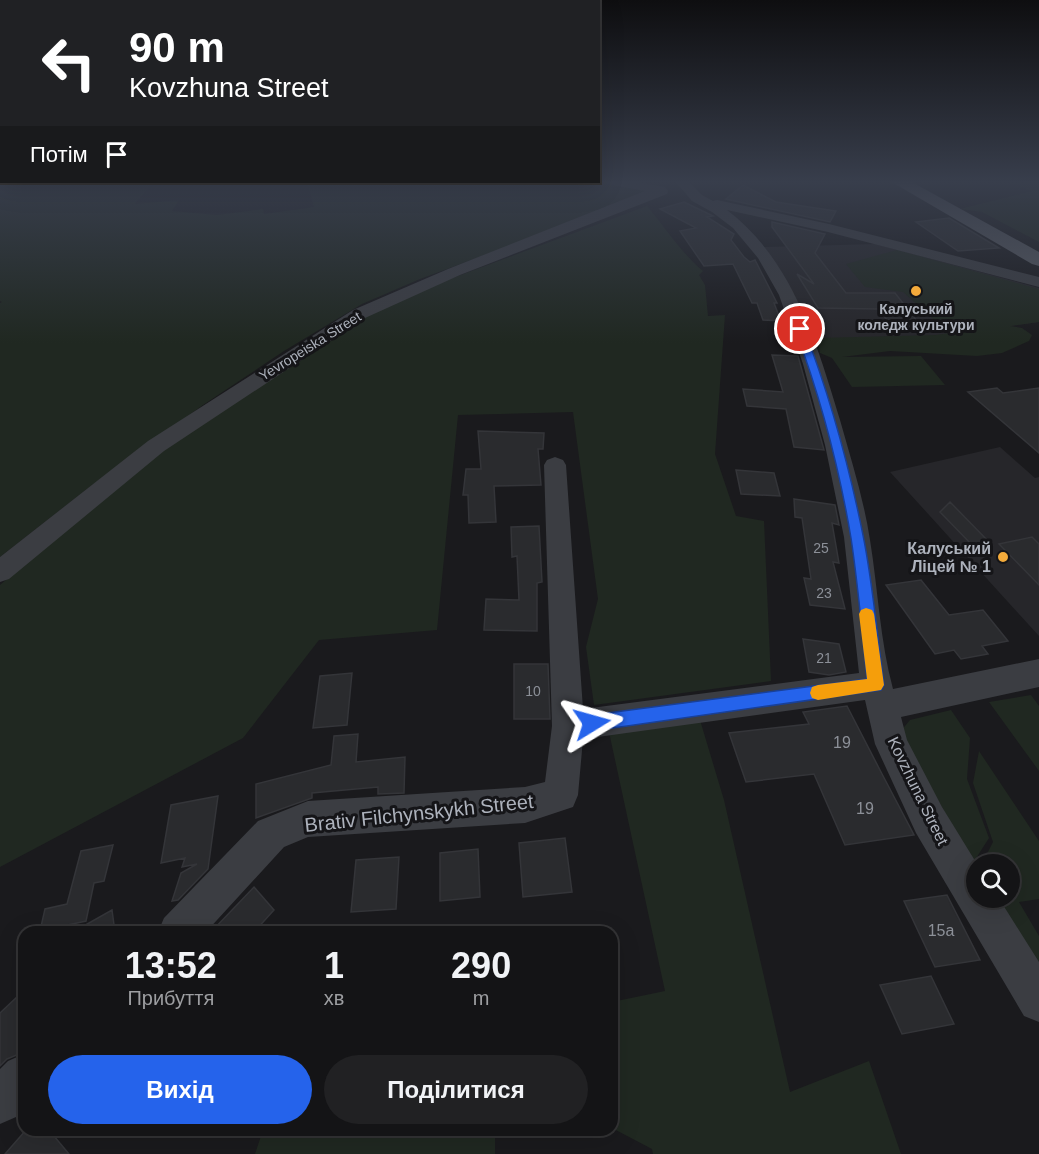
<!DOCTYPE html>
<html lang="uk">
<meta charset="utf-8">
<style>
:root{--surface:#141416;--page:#212123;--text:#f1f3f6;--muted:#9d9ea1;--line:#333335;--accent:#2563eb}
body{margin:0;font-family:Arial,sans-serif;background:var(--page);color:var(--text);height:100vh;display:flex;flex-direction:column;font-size:22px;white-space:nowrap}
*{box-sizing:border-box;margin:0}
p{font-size:20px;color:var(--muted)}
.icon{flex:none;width:33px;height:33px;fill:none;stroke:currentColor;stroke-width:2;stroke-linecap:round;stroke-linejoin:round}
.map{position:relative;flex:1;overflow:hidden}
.sheet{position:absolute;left:18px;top:926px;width:600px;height:210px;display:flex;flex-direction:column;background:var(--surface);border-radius:18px;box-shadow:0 6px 24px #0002,0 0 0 2px var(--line)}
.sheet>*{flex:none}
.top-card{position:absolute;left:0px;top:0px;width:600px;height:183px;box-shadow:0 6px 24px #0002,0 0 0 2px var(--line);background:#202124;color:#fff;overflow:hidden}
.tools{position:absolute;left:966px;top:854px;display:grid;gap:12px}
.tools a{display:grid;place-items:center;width:54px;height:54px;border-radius:50%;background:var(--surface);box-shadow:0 6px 24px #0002,0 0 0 2px var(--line);font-size:30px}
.pin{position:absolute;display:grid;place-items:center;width:51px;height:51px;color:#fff;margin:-26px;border:3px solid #fff;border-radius:50%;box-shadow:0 2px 6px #0007}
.me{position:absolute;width:66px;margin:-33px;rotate:82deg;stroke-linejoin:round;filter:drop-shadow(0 0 4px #0008)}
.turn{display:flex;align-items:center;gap:21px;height:126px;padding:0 30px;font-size:27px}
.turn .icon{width:78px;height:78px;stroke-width:2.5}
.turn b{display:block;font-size:42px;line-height:51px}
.then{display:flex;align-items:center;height:57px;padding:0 30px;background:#0003;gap:12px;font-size:22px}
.eta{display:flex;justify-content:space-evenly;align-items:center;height:102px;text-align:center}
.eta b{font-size:36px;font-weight:600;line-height:42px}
.primary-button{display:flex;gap:12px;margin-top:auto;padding:12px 30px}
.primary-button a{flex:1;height:69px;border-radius:36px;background:var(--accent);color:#fff;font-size:24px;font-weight:600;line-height:69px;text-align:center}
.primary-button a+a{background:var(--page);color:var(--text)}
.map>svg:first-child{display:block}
</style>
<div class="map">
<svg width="1039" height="1154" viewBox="0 0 1039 1154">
<rect width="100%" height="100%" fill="#1a1a1d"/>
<path fill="#26262a" d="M876,244l163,44v34l-63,8 -20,8 -143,5 -19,-49 -30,-47z
M1000,447l35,31 4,-1v159l-149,-164z"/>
<path fill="#202821" d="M0,181l153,1 -18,22 44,-4 -7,11 45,4 46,-6 1,5 50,-7 -7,-25 301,-1 52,9 -240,89 -58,25 -78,47 -81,54 -112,81 -91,71v-254l2,-1 -2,-1z
M1008,181h31v61l-57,-30 -22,-3 72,-18z
M647,206c18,21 35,48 56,65l-4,4 6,10 3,31 17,-1 -10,139 21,62 28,5 7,160 -177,24 -8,-58 12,-48 -25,-187 -115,3 -21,215 -118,10 -76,98 -243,129v-282l157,-132 218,-142 37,-18z
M897,250l142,39v33l-29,4 12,2 10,7 -3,6 -27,12 -25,3 -87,-5 -48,6 79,-1 24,29 -93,2 -20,-29 -12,-5 -2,-15 118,-3 13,-2 -46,-41 -38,-5 -19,-23z
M1031,695l8,11v65l-50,-69z
M951,710l19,28 -3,41 22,59 -16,25 -73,-131 10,-12z
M700,720l24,80 66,292 79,-31 32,93h-248l-1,-5 -40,-21v-126l53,-11 -56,-259z
M979,751l60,90v58l-20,3 20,34v32l-44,-71h15v-33h-28l11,-22 -20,-59z
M263,1130h232v24h-240z"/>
<path fill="#2a2b2e" stroke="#343539" stroke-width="1.5" d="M743,185l33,17 60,9 -6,11 -104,-23z
M684,202l29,14 -6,1 27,17 -3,6 13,17 6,5 5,-2 22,43h-3l7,18 -18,-1 -6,-17h-5l-19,-39 -29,2 -24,-35 16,-3 -36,-19z
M949,218l50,30 -41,3 -42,-29z
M772,222l53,12 -10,19 31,40h49l29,37h-30l-15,-21 -61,-1 -21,-34 17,10 -42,-57z
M772,355l26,1 26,94 -30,-3 -8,-38 -39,-3 -4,-17 40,3z
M997,388l6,5 36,-5v65l-71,-61z
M478,431l66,2 -1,16h-5l3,36 -47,1 2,36 -27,1 -1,-28h-5l3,-26h15z
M736,470l38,3 6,23 -39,-2z
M794,499l41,6 4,20 -7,-2 7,40 -6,-1 12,47 -35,-4 -6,-27 7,1 -9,-61 -7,-1z
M950,502l42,43 -17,3 -35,-36z
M539,526l3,56 -5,1v48l-53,-1 2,-31 33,1 -2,-44 -5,1 -1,-30z
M1032,537l7,7v41l-40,-41z
M921,580l28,35 34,-5 25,31 -26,5 6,8 -27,5 -7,-9 -19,4 -49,-69z
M803,639l36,5 7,28 -17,3 -20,-3z
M514,664h34l2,55h-36z
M352,673l-5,52 -34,3 7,-52z
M847,706l34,66 33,63 -69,10 -31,-71 -68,8 -17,-49 80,-9 -6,-12z
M358,734l-2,28 49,-5 -1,36 -26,1v-7l-66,6v5l-56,20v-34l75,-19 3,-29z
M218,796l-10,73 -30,31 -6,1 9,-28 16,-9 -15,3 3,-9 -24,5 10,-58z
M565,838l7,54 -49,5 -4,-54z
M113,845l-9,36 -10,2 -8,38 -46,10 5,-22 22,-5 14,-53z
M478,849l2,48 -40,4v-48z
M399,857l-3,52 -45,3 5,-52z
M254,887l20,23 -20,22h-43z
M947,895l33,65 -45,7 -31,-66z
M112,910l3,22h-42z
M931,976l23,48 -52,10 -22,-49z
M17,997l7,12v43l-17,7 -7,7v-53z
M26,1130h23l20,24h-64z"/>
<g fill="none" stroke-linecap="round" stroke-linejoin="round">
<path fill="#3b3d42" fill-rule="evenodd" d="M605,181h26l34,6 3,4 -1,3 -207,81 -95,43 -201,133 -155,128 -9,3v-25l148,-116 205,-131 95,-41 197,-78 -38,-7z
M675,181h13l14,14 11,6 4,-1 112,24 210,53v10l-211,-55 -101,-22c66,50 90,134 113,210 11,39 24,80 30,120 8,49 10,101 23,149l146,-30v28l-138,30 6,23 35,67 35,57 -1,33h22l41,65v60l-15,-6 -108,-183 -41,-89 -10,-44 -282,39 -5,56 -5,12 -48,16 -217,14 -24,10 -78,85h-48l6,-14 94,-97 50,-20 217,-14 20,-5 7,-56 -8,-261 3,-5 8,-3 8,3 3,5 17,244 276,-36 -15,-136 -19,-92 -22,-81 -24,-69 -21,-37 -25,-30 -21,-16 -20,-11z
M24,1054v55l-8,8 -16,7v-55l8,-8z"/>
<path fill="#575a61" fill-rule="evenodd" d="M890,181h20l129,71v14l-7,-2z"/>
</g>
<linearGradient id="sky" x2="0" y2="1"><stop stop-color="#0e0e10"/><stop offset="0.53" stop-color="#383e4c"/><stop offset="1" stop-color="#383e4c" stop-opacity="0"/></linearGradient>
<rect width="1039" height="343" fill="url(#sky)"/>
<path fill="#2563eb" stroke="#184099" stroke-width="1.5" d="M797,327l7,2c26,67 45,137 59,206 10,49 14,100 21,150l-3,5 -289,41 -6,-2 -3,-6 3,-5 6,-3 275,-36c-5,-47 -9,-95 -16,-141 -12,-71 -31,-142 -56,-209z"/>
<path fill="#f59e0b" d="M866,608l6,2 2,4 10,71 -3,5 -63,10 -6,-2 -2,-5 2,-6 6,-2 49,-6 -8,-65 2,-4z"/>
<g fill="#f4ab3b" stroke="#151518" stroke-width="2">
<circle cx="916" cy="291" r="6"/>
<circle cx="1003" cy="557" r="6"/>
</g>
<g text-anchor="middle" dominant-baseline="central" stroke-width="6" stroke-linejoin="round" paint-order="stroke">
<g font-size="14" font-weight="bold" fill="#adb2bc" stroke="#151518">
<text x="916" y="309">Калуський<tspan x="916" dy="16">коледж культури</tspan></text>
</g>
<g font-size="14" fill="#adb2bc" stroke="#151518">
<text transform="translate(310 346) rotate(-32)">Yevropeiska Street</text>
</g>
<g font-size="14" fill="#8c9098">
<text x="821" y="548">25</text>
<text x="824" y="593">23</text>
<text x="824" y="658">21</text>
<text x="533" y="691">10</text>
</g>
<g font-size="16" font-weight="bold" fill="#adb2bc" stroke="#151518" text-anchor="end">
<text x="991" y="548">Калуський<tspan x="991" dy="18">Ліцей № 1</tspan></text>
</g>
<g font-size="16" fill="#8c9098">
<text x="842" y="742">19</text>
<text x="865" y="808">19</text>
<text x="941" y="930">15а</text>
</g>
<g font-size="16" fill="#adb2bc" stroke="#151518">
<text transform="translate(918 791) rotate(64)">Kovzhuna Street</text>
</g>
<g font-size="20" fill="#adb2bc" stroke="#151518">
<text transform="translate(419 813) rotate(-6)">Brativ Filchynskykh Street</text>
</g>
</g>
</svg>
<div class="tools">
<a><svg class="icon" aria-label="search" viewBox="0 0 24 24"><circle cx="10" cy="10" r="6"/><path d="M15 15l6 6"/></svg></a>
</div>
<div class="pin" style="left:800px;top:329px;background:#d93025"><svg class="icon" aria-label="arrive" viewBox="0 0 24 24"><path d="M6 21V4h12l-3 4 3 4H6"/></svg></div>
<svg class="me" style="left:592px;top:723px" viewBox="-20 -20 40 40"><path d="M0-17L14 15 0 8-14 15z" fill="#2563eb" stroke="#fff" stroke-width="4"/></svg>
<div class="top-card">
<div class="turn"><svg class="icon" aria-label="left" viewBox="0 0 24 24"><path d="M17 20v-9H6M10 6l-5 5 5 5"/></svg><div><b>90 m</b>Kovzhuna Street</div></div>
<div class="then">Потім<svg class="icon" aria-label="arrive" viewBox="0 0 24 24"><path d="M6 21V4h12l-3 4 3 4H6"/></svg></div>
</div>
<section class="sheet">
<div class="eta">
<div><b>13:52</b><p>Прибуття</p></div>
<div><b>1</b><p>хв</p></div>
<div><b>290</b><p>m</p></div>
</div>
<div class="primary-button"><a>Вихід</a><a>Поділитися</a></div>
</section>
</div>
